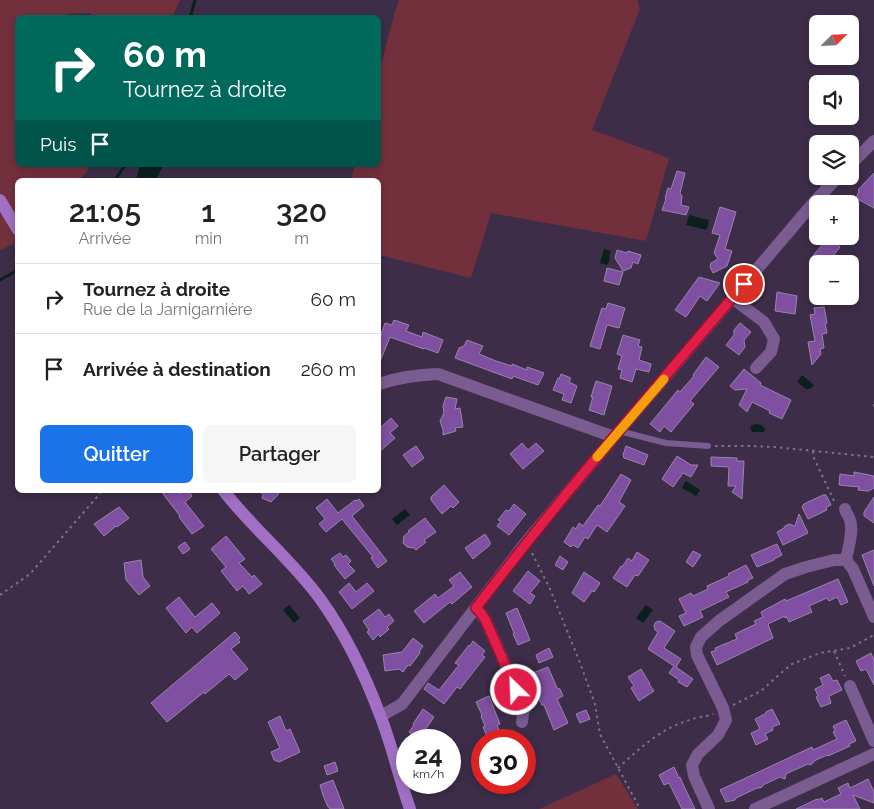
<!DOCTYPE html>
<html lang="fr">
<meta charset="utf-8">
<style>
:root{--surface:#fff;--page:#f6f6f6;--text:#222;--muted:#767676;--line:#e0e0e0;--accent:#1a73e8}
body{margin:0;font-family:Raleway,sans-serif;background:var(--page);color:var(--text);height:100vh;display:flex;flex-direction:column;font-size:19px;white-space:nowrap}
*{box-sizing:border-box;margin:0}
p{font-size:16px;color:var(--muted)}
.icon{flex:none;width:28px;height:28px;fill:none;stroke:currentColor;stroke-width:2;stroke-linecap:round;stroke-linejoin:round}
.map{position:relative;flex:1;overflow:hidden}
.drawer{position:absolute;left:15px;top:178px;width:366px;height:315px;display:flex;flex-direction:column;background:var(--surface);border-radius:8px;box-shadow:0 2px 8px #0003}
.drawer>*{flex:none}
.banner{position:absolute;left:15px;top:15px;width:366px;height:152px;border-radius:8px;box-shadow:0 2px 8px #0003;background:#00695c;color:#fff;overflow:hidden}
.needle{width:32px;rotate:66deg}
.fabs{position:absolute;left:809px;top:15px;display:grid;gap:10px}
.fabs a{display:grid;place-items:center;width:50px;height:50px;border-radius:8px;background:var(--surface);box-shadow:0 2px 8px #0003;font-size:25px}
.speed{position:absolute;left:396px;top:729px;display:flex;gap:10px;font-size:25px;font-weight:700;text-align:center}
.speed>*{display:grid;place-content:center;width:65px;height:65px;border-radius:50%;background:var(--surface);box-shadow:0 2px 8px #0003;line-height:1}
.speed small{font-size:12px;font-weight:400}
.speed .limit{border:8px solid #d22;background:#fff;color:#111}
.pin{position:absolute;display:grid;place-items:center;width:42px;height:42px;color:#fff;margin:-21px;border:2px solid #fff;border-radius:50%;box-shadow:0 1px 5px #0007}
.me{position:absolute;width:55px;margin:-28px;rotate:336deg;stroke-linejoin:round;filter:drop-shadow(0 0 4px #0008)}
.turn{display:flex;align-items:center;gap:18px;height:105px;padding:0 25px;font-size:22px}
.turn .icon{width:65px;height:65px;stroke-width:2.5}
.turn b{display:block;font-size:35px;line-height:42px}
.then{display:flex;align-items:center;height:48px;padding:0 25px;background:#0003;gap:10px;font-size:19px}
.eta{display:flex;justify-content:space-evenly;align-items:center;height:85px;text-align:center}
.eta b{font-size:30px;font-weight:600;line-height:35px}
.cta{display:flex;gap:10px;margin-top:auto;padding:10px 25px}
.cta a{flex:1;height:58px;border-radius:8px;background:var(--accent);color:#fff;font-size:20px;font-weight:600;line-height:58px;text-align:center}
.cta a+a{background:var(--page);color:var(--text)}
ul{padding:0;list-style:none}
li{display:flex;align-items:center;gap:15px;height:70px;padding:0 25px;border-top:1px solid var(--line)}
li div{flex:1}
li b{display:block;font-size:19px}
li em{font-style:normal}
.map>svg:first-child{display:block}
</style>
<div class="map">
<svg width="874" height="809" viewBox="0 0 874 809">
<rect width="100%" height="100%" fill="#3d2d49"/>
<path fill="#72303d" d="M0,0h180l-8,17h-77l-6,-4 -21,1v3l-50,1v106l-2,7 1,3 1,31h73l-11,15h-62l-1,62 -17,8z
M399,0h238l3,9 -48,121 77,28 -23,83 -155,-28 -20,65 -92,-23v-75h-28l4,-15h24v-93l15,-57z
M616,774l22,35h-99z"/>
<path fill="#0b201e" d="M140,165h24l-9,15h-19z
M689,215l20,5 -2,10 -21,-5z
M604,249l7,2 -2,6 1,2 -3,6 -7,-2z
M802,375l12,10 -4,4h-4l-9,-7z
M755,424c4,0 8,1 10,5l-1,3h-12l-2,-4 1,-2z
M686,481l14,9 -4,6 -14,-8z
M405,509l5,6 -13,10 -5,-6z
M289,605l11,13 -6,5 -11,-13z
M646,605l7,5 -10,13 -7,-5z"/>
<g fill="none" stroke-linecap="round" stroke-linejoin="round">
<path stroke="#0b201e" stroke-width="3" d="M190,18l5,-18
M115,180l10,-15
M0,280l18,-10"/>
</g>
<path fill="#7f4fa1" stroke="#9986a8" d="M677,171l8,2 -5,20 2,3 -1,9 8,2 -3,8 -24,-5 4,-11 -1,-1 3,-10 3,1z
M874,173v35l-18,-10 3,-7 -1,-1z
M720,207l16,5 -11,37 7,2 -5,15 -14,7 -3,-6 1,-4 7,-4 -4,-6 6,-18 -8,-2z
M825,236h2l13,11 -13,17h-9l-7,-6 12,-14 -3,-2z
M617,250l10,3 1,-2 13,4 -3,9 -5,-2 -2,6 -8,3 -8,-13z
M607,268l16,4 -4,13 -15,-4z
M699,277l21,6 -13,18 -7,-5 -14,21 -11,-7z
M777,292l20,4 -2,18 -20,-3z
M608,303l17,5 -6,20 -12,-3 -7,24 -10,-3 12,-38 4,1z
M824,307l3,16h-2l2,10 -5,1 2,14 -4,1 1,5 -9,11 -4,-23 7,-1 -5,-26 5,-1 -1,-6z
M394,320l15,5 -3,6 16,6 1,-5 20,8 -5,13 -14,-5v1l-34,-12 -11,27v-23l6,-18 7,2z
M740,323l11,9 -7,8 1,7 -6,8 -13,-10 8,-10v-5z
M623,335l17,5 -2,6 4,1 -3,13 12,4 -2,8 -13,-3 -4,13 -12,-4 2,-8 -4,-1 4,-13 -5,-2z
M467,340l16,6 -4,8 17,7 16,5v-2l15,6v-3l6,2 11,4 -6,12 -25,-9 -1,3 -57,-21 4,-10 5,-2z
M706,357l13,10 -29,34 4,3 -23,28 -7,-6 -4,6 -10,-8 28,-34 2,2 14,-16 -1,-1z
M744,369l17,14 -1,2 31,15 -9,19 -13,-6 1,-2 -18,-9 -5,10 -8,-7 8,-16 -12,1 -5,-4z
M561,374l10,4 -2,4 8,4 -6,17 -9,-3 2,-6 -11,-4 5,-12 1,1z
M596,381l16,5 -8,29 -15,-5 4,-13h-2z
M446,397l11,2 -2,10 5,-1 3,19 -8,1 1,3 -13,4v-5l-3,-9 4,-8 -1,-7z
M391,418l7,8 -8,7 5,5 -16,14v-23z
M522,443l6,7 8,-7 8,8 -21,18 -13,-15z
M416,446l8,12 -12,9 -9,-12z
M626,446l22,9 -4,10 -20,-7 -1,-3z
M677,456l14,9h7l-7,12 -8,-4 -10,14 -11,-8z
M711,457l26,1v3h7l-2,38 -10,-7 4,-6h-8l1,-19 -18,-1z
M854,472l20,4v12l-6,3 -10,-1 1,-3 -20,-2 1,-11 14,2z
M621,474l10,6 -12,22 6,4 -18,26 -10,-7 -9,14 -3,-2 -7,11 -5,-3 -2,2 -7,-5 9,-15 3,2 3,-6 4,3 15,-21 2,1z
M444,485l15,17 -6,6 -2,-2 -9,8 -11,-14v-3z
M160,490h16l3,4 6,-4h3l4,6 -7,6 19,24 -12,8 -13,-17 1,-1z
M259,490h15l5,3 -3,4 -5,5 -9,-4 1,-3z
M823,495h3l5,10 -5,2 1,3 -19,9 -6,-12 2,-3z
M874,497v26l-10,-7v-4z
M327,499l11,14 17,-13 1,1 3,-2 5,7 -12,10 35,45 -9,7 -7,-10 2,-1 -31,-38 -16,13 -7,-8 6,-5 -9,-11z
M514,504l12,10 -17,21 -12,-9 4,-5 -3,-1 8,-10 3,1z
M119,507l10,11 -12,9 -1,-1 -12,10 -10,-12z
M799,514l9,19 -25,12 -6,-13 7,-4 1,-2 4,-2 6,2z
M425,518l11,14 -12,8 2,2 -10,8 -2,-2 -7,-1 -4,-4 1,-7 5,-4 -1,-1z
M485,534l5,8v3l-17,14 -8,-11z
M226,536l19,23 -6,4 13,14 2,-2 8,9 -13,10 -6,-8 -6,5 -16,-20 5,-4 -15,-18z
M185,542l5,7 -7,5 -5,-7z
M777,544l5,11 -8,4v1l-17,7 -6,-12z
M874,550v36l-12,-31z
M693,551l8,4 -8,12 -7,-5z
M637,552l12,8 -11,16 -3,-1 -8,12 -14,-9 8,-12 1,1 6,-9 4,3z
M340,553l3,4 3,-2 5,6 -3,3 7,7 -10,8 -11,-14 1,-1 -4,-5z
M560,556l8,6 -5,8 -8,-5z
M141,560l2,17 7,9 -11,9 -13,-15 -2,-17z
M746,565l7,13 -5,2v2l-22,10 3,5 -29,14 3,6 -19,9 -5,-10 7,-3 -7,-14 12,-6 2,3 15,-7 -1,-3 22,-10 -1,-2z
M528,571l12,10 -10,12 5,3 -5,8 -17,-13z
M460,572l12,15 -20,17 -2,-2 -26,21 -10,-12 21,-17 3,4 16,-12 -5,-6z
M584,572l16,11 -6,9 -2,-1 -8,11 -12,-9z
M838,579l10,23 -7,3 -4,-8 -8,4 -2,-3 -18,8 3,6 -23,10 -2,-5 -2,1v-2l-17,8 5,14 -56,27 -6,-13 5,-2 -1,-2 22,-9 -2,-5 21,-10 -2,-3 9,-4 -2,-5 24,-13 1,2z
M349,583l7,9 11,-9 7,8 -22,18 -13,-17z
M179,597l16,20 17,-14 8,10 -23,20 -5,-6 -6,6 -20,-25z
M517,608l13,32 -12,5 -5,-11 1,-1 -8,-20z
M379,609l6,8 4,-3 5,7 -7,6 2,2 -9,8 -1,-3 -6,6 -6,-8 2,-2 -6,-9z
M660,621l15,10 -11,17 17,11 -5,8 17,12 -6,8 -9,-5 1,-2 -10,-7 5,-7 -26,-17 10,-17 -3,-2 -1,-5 2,-3z
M235,632l5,6 -2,2 2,2 -9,7 17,20 -13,11 -6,-6 -24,20 -1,-2 -37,30 -16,-19z
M413,638l10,8 -4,6 1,1 -10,13 -2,-1 -5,7 -4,-3 -14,2 -2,-16 19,-3z
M473,641l12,10 -3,4 3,2 -25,32 -3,-2 -13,17 -20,-15 4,-6 11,7 20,-25 -4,-2 14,-18 1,1z
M549,648l4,9 -14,6 -3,-8z
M871,653l3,7v25l-8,-16 -5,2 -5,-10z
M548,667l9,21 3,1 3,7 -6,3 11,24 -14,7 -10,-25h-2l-14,-30z
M641,669l9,15h-1l5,7 -15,10 -8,-13 3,-2 -6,-9z
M829,674l4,7 4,-1 5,10 -13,6 2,7 -10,4 -5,-10 2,-1 -3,-7 8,-4 -3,-7z
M489,696l11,28 -3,1 2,5 -12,6 -4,-9 2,-1 -4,-10 1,-1 -6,-13z
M423,709l11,8 -15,22 -10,-7 5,-7 -1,-1z
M772,709l8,15 -8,3 1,3 -8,4 3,5 -12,6 -5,-12 9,-4 -5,-10 10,-5 1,-2z
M586,710l4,9 -10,4 -4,-9z
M280,716l6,15 4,-2 10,23 -21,10 -5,-2 -3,-8 9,-4 -12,-26z
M846,720l10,21 -7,3 1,2 -22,10 -1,-1 -13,6 -1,2 -3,2 -2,-1 -18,8 -4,2 -1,5 -5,-2 -17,8 -1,2 -3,1h-2l-21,10 -1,2 -9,2 -6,-12 92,-43 1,3 24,-11 -4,-7 2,-1 -2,-5z
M335,762l3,9 -11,4 -3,-9z
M674,767l5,11 1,-1 2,5 13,27h-13l-13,-26 -5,2 -5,-10z
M868,779l6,13v11l-21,-8 7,14h-64l21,-10v1l5,-2 2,4 17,-8 -3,-6 10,-5 2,5z
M333,780l11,29h-14l-1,-2h-1l-5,-12 -3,-10z"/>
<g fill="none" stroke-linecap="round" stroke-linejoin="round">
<path stroke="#7e7189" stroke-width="2" stroke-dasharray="2.5 4" stroke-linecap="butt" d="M874,404v3
M715,446h35l25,1 99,10
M813,451v5l22,47
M532,553l18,36 29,71 16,44 5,30 40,75
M0,595l30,-21 73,-84
M834,651l11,25
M733,705l28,-14 20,-18 11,-9 28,-11 30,-5 24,-13
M618,768c21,-19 43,-40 72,-48 7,-3 15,-3 23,-6"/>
<path stroke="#7a5c91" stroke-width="6" d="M619,431l47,12 42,3"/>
<path stroke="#7a5c91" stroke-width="12" d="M850,165l24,-24
M732,298l32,24 10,17 -3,13 -15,16
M379,384c21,-7 37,-9 59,-10l176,63
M845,509c1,4 4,7 5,11 4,12 -2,28 -4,40
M476,607l10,14 38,86 -2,15
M850,686l24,55
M381,716l21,-12 124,-162 88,-105 201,-236 24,-25
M709,809l-15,-33 -2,-11 6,-11 20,-19 8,-15 -3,-12 -26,-53 -1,-8 5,-10 18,-16 66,-47 21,-7 28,-7h12l7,9 21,48
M755,809l119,-55"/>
<path stroke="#a170c4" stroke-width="12" d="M0,200l18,30
M223,490c30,39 69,70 98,110 25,35 44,75 59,115 12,30 19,63 30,94"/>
</g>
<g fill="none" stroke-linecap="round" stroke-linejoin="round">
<g stroke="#92132f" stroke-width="12">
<path id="route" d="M516,690l-30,-69 -5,-8 -5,-5c85,-112 177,-217 268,-324"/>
</g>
<use href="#route" stroke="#e11d48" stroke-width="9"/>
<path stroke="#f59e0b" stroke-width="9" d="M597,457l67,-78"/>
</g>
</svg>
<div class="fabs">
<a><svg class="needle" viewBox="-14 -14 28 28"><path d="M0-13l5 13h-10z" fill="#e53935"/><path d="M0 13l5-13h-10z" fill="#767676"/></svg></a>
<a><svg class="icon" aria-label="sound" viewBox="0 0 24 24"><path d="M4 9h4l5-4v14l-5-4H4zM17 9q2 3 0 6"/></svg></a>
<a><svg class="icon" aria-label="layers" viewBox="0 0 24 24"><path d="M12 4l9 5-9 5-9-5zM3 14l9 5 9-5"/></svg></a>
<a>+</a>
<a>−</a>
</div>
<div class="speed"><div>24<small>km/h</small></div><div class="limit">30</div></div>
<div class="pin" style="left:744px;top:284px;background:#d93025"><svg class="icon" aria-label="arrive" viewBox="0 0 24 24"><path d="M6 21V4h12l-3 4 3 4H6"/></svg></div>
<svg class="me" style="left:516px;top:690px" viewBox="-20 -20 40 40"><circle r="17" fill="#e11d48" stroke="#fff" stroke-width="3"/><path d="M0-11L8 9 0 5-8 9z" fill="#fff"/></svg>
<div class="banner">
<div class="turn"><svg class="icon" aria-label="right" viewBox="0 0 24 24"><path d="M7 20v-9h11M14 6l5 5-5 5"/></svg><div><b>60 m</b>Tournez à droite</div></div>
<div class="then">Puis<svg class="icon" aria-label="arrive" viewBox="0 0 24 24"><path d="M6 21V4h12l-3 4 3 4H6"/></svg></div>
</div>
<section class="drawer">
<div class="eta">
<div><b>21:05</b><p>Arrivée</p></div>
<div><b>1</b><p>min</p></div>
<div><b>320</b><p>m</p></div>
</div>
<ul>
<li><svg class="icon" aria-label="right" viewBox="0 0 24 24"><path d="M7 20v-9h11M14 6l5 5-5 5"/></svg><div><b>Tournez à droite</b><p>Rue de la Jarnigarnière</p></div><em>60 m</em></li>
<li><svg class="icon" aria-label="arrive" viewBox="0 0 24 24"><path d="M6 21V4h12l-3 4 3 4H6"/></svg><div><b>Arrivée à destination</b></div><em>260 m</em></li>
</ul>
<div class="cta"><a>Quitter</a><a>Partager</a></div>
</section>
</div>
